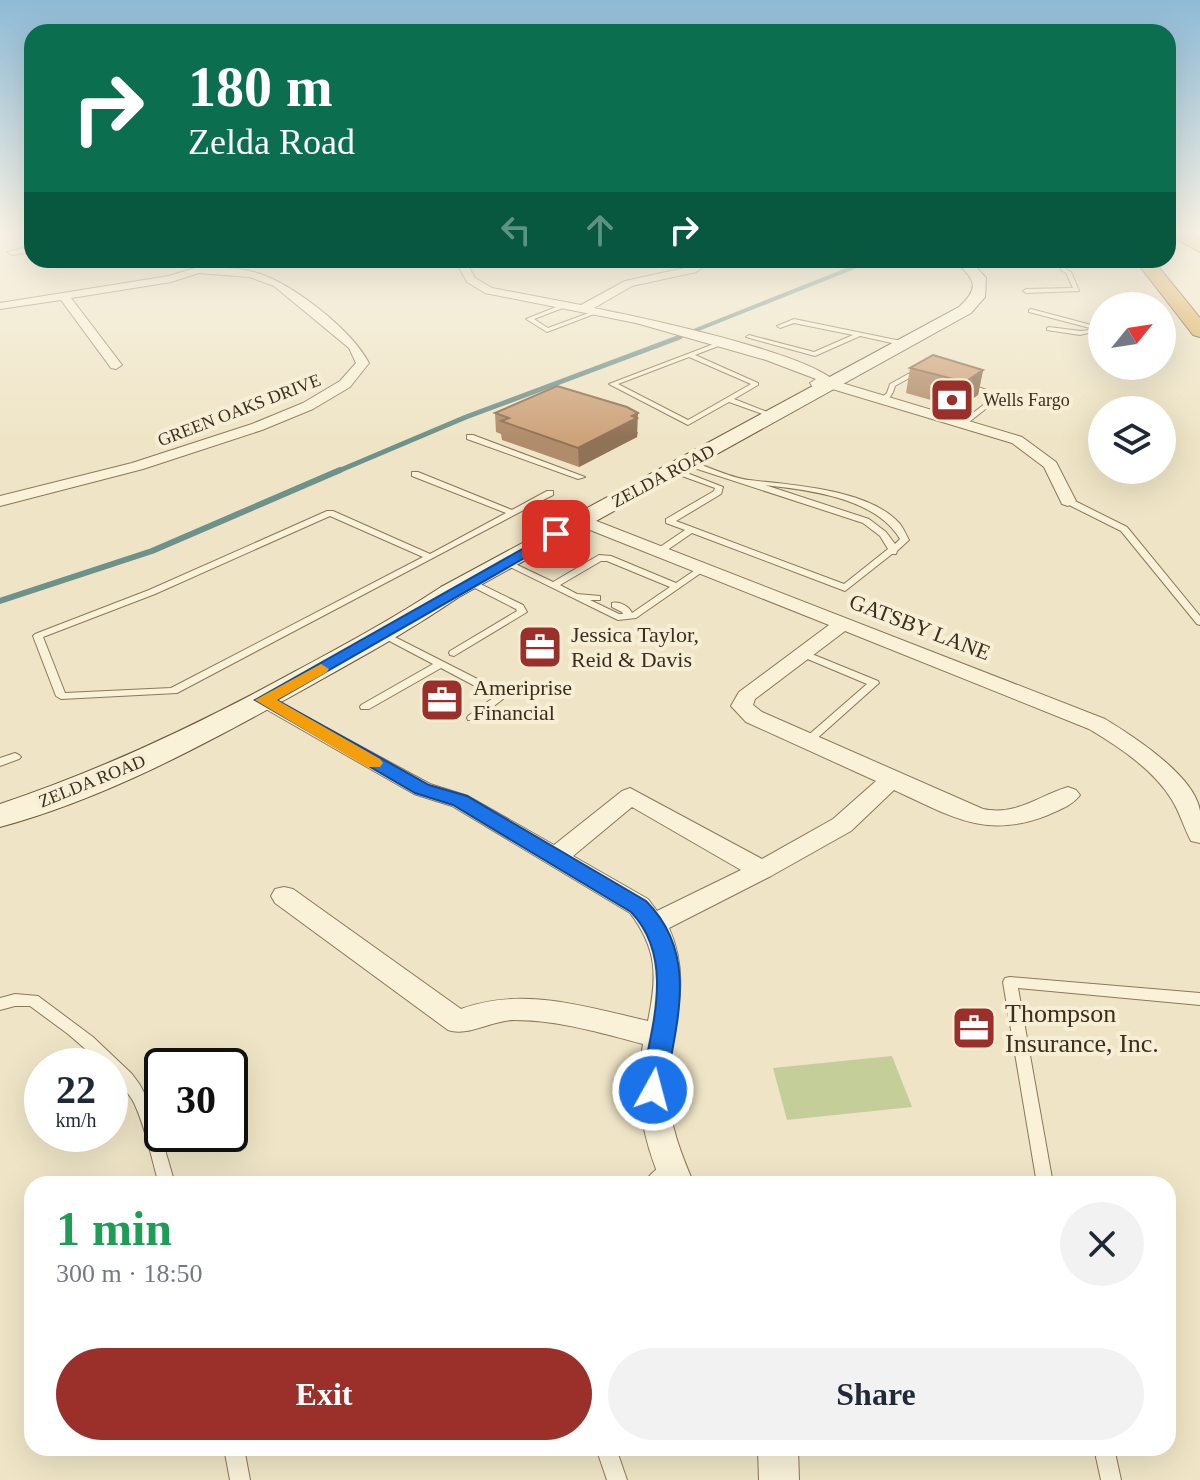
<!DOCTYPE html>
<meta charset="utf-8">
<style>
:root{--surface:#fff;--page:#f2f2f3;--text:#1f2937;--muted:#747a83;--accent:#9b302a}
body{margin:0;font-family:"Times New Roman",serif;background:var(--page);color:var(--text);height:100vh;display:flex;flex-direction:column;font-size:30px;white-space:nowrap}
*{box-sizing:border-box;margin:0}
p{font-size:26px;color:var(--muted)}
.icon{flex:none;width:44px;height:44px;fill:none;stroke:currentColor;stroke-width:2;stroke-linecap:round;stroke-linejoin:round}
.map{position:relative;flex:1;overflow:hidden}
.side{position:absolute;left:24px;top:1176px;width:1152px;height:280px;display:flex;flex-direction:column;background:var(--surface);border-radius:24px;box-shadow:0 8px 32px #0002}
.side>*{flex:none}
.guide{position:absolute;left:24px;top:24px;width:1152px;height:244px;border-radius:24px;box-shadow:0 8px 32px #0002;background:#0b6e4f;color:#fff;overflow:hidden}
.needle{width:52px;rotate:60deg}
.fabs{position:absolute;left:1088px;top:292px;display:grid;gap:16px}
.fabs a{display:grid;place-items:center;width:88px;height:88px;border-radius:50%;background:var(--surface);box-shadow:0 8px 32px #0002;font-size:40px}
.speed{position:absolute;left:24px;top:1048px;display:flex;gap:16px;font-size:40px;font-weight:700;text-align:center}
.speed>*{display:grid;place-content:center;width:104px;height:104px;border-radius:50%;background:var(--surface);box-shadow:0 8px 32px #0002;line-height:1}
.speed small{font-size:20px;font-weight:400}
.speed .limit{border:4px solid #111;border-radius:12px;background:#fff;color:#111}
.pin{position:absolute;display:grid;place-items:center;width:68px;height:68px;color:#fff;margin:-34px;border-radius:16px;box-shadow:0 4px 12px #0006}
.me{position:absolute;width:88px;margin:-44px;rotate:7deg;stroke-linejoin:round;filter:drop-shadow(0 0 6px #0008)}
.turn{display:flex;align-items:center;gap:28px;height:168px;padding:0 32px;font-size:36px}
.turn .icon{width:104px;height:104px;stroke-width:2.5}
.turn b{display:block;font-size:56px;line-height:68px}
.lanes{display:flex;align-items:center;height:76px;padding:0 32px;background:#0003;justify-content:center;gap:40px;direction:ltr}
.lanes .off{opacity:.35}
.round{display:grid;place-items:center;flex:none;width:84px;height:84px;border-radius:42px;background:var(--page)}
.headline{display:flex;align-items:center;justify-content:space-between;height:136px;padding:0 32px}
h1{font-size:48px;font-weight:600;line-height:60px;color:#1e9e55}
.action{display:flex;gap:16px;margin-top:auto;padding:16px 32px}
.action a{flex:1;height:92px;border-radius:48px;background:var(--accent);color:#fff;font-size:32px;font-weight:600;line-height:92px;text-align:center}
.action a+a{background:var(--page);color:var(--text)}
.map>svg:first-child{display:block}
</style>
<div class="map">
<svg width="1200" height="1480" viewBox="0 0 1200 1480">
<rect width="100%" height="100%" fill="#efe5c6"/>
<path fill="#c4ce99" d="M892,1056l20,51 -125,13 -14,-52z"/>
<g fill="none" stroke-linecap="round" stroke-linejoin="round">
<path stroke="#6d918b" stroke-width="4" d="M696,330l176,-70"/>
<path stroke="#6d918b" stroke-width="5" d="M336,472l130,-55 214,-80"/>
<path stroke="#6d918b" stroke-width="6" d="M0,601l152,-50 188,-81"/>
<g stroke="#8b775b" stroke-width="2">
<path id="service" d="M1063,267l8,5 8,19 -53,2 -3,-2 3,-2 47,-1 -7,-15 -6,-4z
M566,303l3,2 -1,1 -34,13 14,9 49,-18 5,1 -55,21 -21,-13z
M1031,309l64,17 1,5 -16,4 -33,-5v-2l2,-1 31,4 10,-1v-2l-61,-16v-2z
M794,319l107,22 3,2 -3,2 -41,-9 -45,20 -69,-19 3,-2 65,17 39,-17 -59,-12 -14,5 -3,-2z
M719,342l3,2 -1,1 -26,10 63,28v2l-24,14 41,16v2h-4l-42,-15 -41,23 -79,-41zM689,357l62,27 -63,36 -70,-36z
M917,369l8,3 -3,2 -4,-1 -23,13c-2,8 -7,17 -16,16v-2l8,-7 3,-9z
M964,383h4l34,13 -38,30h-3v-4l33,-25 -30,-12z
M467,435h6l112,42 -7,2 -111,-40z
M685,461h6c15,5 43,18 58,19 42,5 121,9 151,44 4,5 6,11 9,16l-12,11 -1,3h-4l-47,37 -153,-58 -29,20h-6v-4l28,-19 -19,-7v-4l48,-28 1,-3 -44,-16v-4h3l49,19 -2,7 -45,27 168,63 44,-35 -8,-13 -17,-13 -178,-58zM765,485c44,5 111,13 135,54l-5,5 -9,-12 -17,-13z
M412,472h6l94,38 35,-19h6v4l-10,5 42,20 -1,2h-6l-41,-19 -360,190 -116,6 -5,-3 -23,-60 2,-2 114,-44 178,-79h6l97,43 76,-41 -94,-37zM330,516l93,41 -252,131 -106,5 -22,-56 112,-43z
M1065,499h6l56,28 73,89v9l-3,-1 -76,-93 -56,-28z
M599,555l12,1 65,27 25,-17 3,-1 4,3 -72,50 -18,2 -118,-58 4,-3 3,1 46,22zM601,561h6l63,26 -38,26c-3,-7 -13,-12 -20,-10v4l10,5 1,2h-4l-29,-14h10v-4l-23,-2 -17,-9z
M470,579l53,26 4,7 -73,44 -4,-1 -1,-2 1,-2 67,-40 -1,-2 -49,-25 -2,-2z
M383,631l118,60 2,8 -27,21h-8l-1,-2 1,-2 25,-18 -1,-3 -51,-27 -72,41h-8l-1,-2 1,-2 72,-41 -53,-28 -2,-2 2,-2z
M802,650l76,31 1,2 -66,59 -4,1 -5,-3 1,-2 62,-54 -69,-29 -1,-2 1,-2z
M15,753l4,2 2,2 -2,2 -19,7v-8z
M1010,977l190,16v12l-182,-17 35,196h-16l-34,-202 2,-4z
M15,994l23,2 55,41 39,37 8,11 14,27 21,72h-16c-8,-27 -13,-56 -25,-81 -6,-13 -22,-24 -24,-37h-5l-37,-32 -38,-28h-15l-15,4v-12z
M670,1162l6,2 2,5 -2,5 -12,10h-20c4,-9 16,-19 26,-22z
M224,1448h20l6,32h-20z
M596,1448h20l11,32h-20z
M1094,1448h20l7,32h-20z"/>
</g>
<g stroke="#8b775b" stroke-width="2">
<path id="minor" d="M32,246v6l-20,3 -5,-3z
M455,260h10l10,18 17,10 89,17 44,-24 64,-14 4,-2 -3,-5h13v7l-7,5 -64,14 -38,22c50,10 206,43 241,73l187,56 34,25 20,39 -8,5 -6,-2 -18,-37 -32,-24 -183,-55 -17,-2 -2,-3 6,-4 -50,-19 -130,-37 -151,-30 -18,-11z
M198,267c18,1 39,0 56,5 37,10 97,57 115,91l-19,24 -37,22 -51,21 -119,39 -143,37v-10l132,-33 120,-39 51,-21 37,-22 16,-18 -7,-15 -75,-62 -25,-9 -50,-4 -28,9 -100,16 51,67 -6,4 -5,-1 -50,-68 -61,9v-6l169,-27z
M581,515l524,204c28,17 90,57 95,92 0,10 0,22 0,32l-9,-2c-7,-13 -11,-28 -19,-41 -19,-31 -53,-53 -83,-71l-244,-98 -90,68 -2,6 9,7 221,97c33,7 55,-13 85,-22l8,3 4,5c-7,10 -21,15 -32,20 -63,25 -97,1 -154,-25l-43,41 -80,45 -102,52c26,59 -1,102 -1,162 1,33 13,64 26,94h-32c-20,-47 -28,-89 -19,-140 -42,-11 -85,-24 -129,-24 -22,0 -46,17 -66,10l-173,-127 -4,-7 4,-7 9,-2 9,2 168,120c63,-23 125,-2 187,12 9,-44 10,-71 -18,-108l-178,-107 -38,-12 -157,-90 -4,-4 11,-6 166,90 38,12 86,49 68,-54 8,-3 132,71 71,-40 43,-38 -130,-59 -15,-16 8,-14 90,-67 -254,-101 -2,-4 2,-4zM632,807l109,63 -84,41 -9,-12 -75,-43z
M758,1448h40l1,32h-40z"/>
</g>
<g stroke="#6d583e" stroke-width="2">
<path id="secondary" d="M954,260h16l16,18 -1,19 -14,16 -512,284c-51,35 -105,64 -158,94 -95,53 -195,107 -301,136v-23c102,-34 199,-80 294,-132 50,-27 100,-54 147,-85l518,-280c24,-22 13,-29 -5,-47z"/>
</g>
<g stroke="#59452f" stroke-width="2">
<path id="motorway" d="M1168,231h18l14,8v13l-31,-17z
M1135,260h18l47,58v19l-7,-2z"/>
</g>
<use href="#service" fill="#f9f2d9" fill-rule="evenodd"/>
<use href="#minor" fill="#f9f2d9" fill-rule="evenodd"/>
<use href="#secondary" fill="#f9f2d9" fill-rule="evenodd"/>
<use href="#motorway" fill="#dfab56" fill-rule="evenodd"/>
</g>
<path fill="#b18c6a" d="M910,368l73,2 -5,25 -19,13 -53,-15z
M495,413l143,19 -1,5 -58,30 -77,-27 -1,-6 -5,-2z"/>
<path fill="#907256" d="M983,370l-5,25 -19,13 6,-26z
M638,413l-1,24 -58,30 -1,-19z"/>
<path fill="#cea37b" stroke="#907256" stroke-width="2" d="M933,355l50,15 -18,12 -55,-14z
M557,386l70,21 11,6 -6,3 5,2 -59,30 -77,-27 8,-3 -14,-5z"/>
<linearGradient id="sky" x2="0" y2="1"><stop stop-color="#8ebad6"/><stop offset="0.53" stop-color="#f8f3e5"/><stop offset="1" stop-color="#f8f3e5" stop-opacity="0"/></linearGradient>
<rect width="1200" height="438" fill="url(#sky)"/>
<path fill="#1a73e8" stroke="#114b97" stroke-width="2" d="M556,530l5,1v6l-284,163 152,85 38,11 179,105c54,54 30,122 19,189l-3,7 -9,3 -9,-3 -4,-7c10,-58 37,-130 -9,-178l-178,-107 -38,-12 -160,-93z"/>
<path fill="#f59e0b" d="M321,664l8,5 -2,3 -50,28 103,59 3,4 -3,4h-13l-112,-67z"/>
<defs>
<g id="bank-square" transform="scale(2.3)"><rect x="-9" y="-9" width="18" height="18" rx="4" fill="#9b302a" stroke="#f6efd6"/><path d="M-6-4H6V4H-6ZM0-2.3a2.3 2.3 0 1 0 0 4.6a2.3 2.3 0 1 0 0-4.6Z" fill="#fff"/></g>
<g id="office-square" transform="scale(2.3)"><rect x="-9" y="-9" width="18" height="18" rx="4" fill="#9b302a" stroke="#f6efd6"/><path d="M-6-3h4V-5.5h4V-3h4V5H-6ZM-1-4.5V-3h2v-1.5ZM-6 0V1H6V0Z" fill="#fff"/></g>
</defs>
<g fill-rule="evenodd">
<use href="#bank-square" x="952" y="400"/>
<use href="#office-square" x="540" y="647"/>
<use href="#office-square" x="442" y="700"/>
<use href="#office-square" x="974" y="1028"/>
</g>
<g text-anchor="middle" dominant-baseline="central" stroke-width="8" stroke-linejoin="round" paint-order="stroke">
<g font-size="18" fill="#3b2e1f" stroke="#f6efd6" text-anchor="start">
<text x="983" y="400">Wells Fargo</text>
</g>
<g font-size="18" fill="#3b2e1f" stroke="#f6efd6">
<text transform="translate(239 410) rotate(-21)">GREEN OAKS DRIVE</text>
<text transform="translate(663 476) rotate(-28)">ZELDA ROAD</text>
<text transform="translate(92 781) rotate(-22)">ZELDA ROAD</text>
</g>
<g font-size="22" fill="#3b2e1f" stroke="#f6efd6">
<text transform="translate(920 627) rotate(21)">GATSBY LANE</text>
</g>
<g font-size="22" fill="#3b2e1f" stroke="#f6efd6" text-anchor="start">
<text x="571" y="634">Jessica Taylor,<tspan x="571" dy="25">Reid &amp; Davis</tspan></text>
<text x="473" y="687">Ameriprise<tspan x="473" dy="25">Financial</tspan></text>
</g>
<g font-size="26" fill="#3b2e1f" stroke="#f6efd6" text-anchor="start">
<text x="1005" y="1013">Thompson<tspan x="1005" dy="30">Insurance, Inc.</tspan></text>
</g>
</g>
</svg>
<div class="fabs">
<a><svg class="needle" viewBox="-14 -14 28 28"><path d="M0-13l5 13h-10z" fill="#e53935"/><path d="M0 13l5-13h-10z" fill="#747a83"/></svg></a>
<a><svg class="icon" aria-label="layers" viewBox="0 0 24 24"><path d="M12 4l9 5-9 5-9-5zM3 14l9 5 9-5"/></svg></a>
</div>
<div class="speed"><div>22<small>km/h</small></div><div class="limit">30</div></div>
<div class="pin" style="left:556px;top:534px;background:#d93025"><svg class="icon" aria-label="arrive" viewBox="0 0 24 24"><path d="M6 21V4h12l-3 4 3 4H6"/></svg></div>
<svg class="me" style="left:653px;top:1090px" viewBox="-20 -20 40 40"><circle r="17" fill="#1a73e8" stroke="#fff" stroke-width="3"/><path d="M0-11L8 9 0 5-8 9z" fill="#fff"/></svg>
<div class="guide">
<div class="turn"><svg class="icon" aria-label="right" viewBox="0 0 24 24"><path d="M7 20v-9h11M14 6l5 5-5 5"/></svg><div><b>180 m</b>Zelda Road</div></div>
<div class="lanes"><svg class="icon off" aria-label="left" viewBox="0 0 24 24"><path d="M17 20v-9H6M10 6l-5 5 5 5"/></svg><svg class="icon off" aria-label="ahead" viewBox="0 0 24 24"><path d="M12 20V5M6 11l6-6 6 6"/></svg><svg class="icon" aria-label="right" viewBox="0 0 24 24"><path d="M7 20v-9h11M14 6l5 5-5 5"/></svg></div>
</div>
<section class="side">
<div class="headline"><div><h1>1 min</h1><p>300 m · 18:50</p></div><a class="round"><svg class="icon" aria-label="close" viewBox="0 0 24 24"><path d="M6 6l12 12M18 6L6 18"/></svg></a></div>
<div class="action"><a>Exit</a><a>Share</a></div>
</section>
</div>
